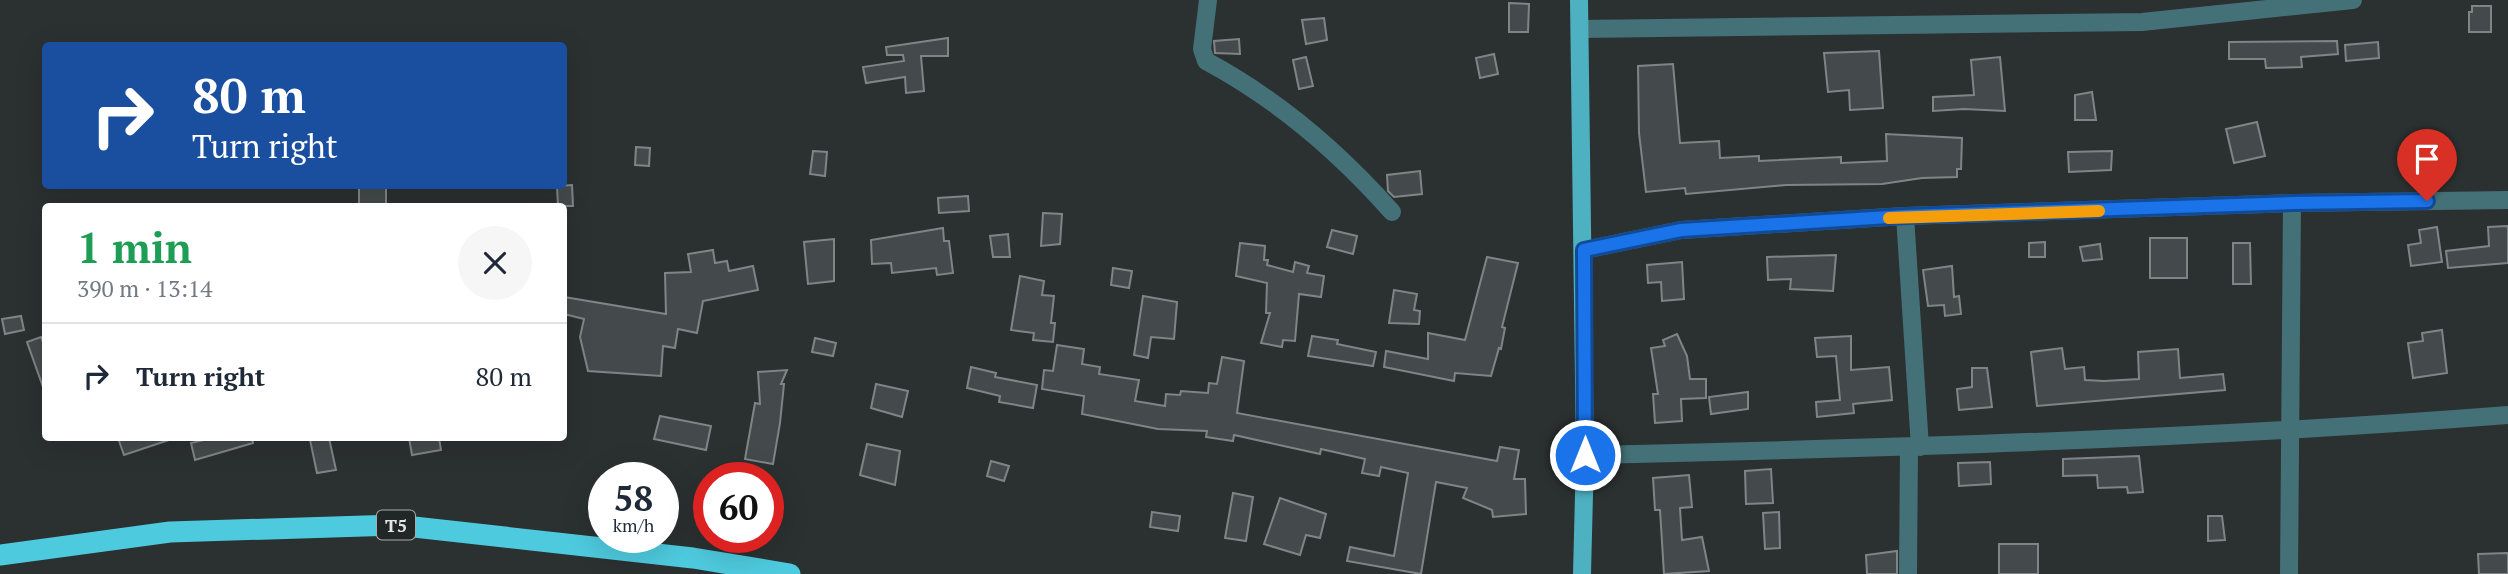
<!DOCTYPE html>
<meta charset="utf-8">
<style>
:root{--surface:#fff;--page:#f6f6f7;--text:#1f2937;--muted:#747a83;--line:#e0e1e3}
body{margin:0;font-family:"PT Serif",serif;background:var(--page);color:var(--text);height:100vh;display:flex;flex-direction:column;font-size:26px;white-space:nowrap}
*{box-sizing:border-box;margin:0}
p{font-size:23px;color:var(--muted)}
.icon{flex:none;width:38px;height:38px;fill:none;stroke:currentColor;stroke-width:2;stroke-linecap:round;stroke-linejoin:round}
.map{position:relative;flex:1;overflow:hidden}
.panel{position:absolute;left:42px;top:203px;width:525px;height:238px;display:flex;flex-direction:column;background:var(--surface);border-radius:7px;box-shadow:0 7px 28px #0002}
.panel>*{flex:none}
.top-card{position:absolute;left:42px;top:42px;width:525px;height:147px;border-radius:7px;box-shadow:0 7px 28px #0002;background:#1a4fa0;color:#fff;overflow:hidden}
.speed{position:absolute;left:588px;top:462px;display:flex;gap:14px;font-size:35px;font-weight:700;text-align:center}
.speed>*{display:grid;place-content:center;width:91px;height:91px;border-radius:50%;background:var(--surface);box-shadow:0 7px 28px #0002;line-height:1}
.speed small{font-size:18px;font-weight:400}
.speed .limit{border:10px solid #d22;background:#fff;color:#111}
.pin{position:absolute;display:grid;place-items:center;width:60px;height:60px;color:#fff;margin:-72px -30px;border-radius:50% 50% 50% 0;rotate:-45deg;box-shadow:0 0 7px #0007}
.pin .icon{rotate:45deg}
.me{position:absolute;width:77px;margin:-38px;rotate:0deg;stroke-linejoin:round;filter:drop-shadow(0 0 5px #0008)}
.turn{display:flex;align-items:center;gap:24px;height:147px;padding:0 35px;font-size:32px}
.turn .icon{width:91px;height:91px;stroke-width:2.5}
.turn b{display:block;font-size:49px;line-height:60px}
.round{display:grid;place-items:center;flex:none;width:74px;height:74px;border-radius:37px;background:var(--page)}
.overview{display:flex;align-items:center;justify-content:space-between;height:119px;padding:0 35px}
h1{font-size:42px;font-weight:700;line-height:52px;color:#1e9e55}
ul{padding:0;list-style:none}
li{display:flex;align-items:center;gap:21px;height:105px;padding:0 35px;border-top:2px solid var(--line)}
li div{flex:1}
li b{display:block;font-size:26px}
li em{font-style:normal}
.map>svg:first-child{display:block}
</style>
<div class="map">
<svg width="2508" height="574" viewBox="0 0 2508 574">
<rect width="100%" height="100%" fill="#2b3031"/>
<path fill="#444a4b" stroke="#7f8587" stroke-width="2" d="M1509,3l20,1 -1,28h-19z
M2472,6h19v26h-22v-20h3z
M1324,18l3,22 -21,4 -4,-24z
M948,38v18h-27l3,35 -18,2 -1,-16 -39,6 -3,-16 41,-6 -1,-6h-16l-1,-8z
M1239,39l1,15 -25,-1 -1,-12z
M2337,41l1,13 -37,3 1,10 -36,1 -1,-9h-36v-17z
M2378,42l1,16 -33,3 -1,-16z
M1879,51l4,57 -33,2 -1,-20 -21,2 -4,-39z
M1494,54l4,20 -18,4 -4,-20z
M1306,57l7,29 -14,3 -6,-29z
M2000,57l5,54 -41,-2 -31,2v-14l41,-2 -3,-35z
M1673,64l7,79 39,-2 1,17 39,-2v5l82,-4v6l46,-2 -1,-27 76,4 -1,31h-4v8l-35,1 -40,6 -96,1 -100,9 -1,-6 -39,4 -7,-59 -1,-67z
M2092,92l4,28h-21v-25z
M2257,122l8,34 -31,7 -8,-34z
M636,147l14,1 -1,18 -14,-1z
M813,151l14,1 -2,24 -15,-2z
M2112,151l-1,19 -42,2 -1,-20z
M1420,171l2,23 -28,3 -6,-6 -1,-16z
M572,185l1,21h-15l-1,-20z
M359,186h27v20h-27z
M968,196l1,15 -30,2 -1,-15z
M1043,213l19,1 -2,30 -19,2z
M2508,226v37l-60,5 -2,-17 43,-5 -1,-19z
M2437,227l5,35 -31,4 -3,-21 13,-2 -2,-13z
M943,228l1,13h5l4,32 -16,2 -1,-7 -44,5 -1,-10 -19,1 -1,-24z
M1332,230l25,6 -4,18 -26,-7z
M1008,234l2,23h-17l-3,-21z
M2150,238h37v40h-37z
M834,239v42l-26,3 -4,-42z
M2045,242v15h-16v-14z
M1240,243l25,3 -1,14h4l-1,5 26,7 2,-10 14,4 -2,7 17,3 -3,21 -22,-3 -4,47 -12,-1 -1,7 -21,-4 9,-30h-4l1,-30 -31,-7z
M2233,243h17l1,41h-18z
M2100,244l2,15 -19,2 -3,-14z
M713,250l2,13 12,-2 2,10 24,-5 5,24 -55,11 -6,32 -19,-4 -3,19 -12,-2 -2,30 -73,-5 -8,-34 4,-18 -20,-5v-17l102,17 -1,-41 26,-1 -3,-18z
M1836,255l-3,36 -43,-2 1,-10 -23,1 -1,-23z
M1487,257l31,6 -16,64 3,1 -4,21 -2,-1 -8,28 -36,-3 -1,8 -70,-14 2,-16 42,8v-26l37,7z
M1682,262l2,37 -22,2 -1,-19 -13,1 -1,-18z
M1952,266l2,31 5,-1 2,18 -16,2 -1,-11 -16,1 -5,-36z
M1113,268l19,3 -3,17 -18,-3z
M1020,276l24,5 -2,14 12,1 -3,27h4l-2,19 -20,-2 1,-7 -23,-3z
M1394,290l23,4 -3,16 6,1 -1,13 -30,-1z
M1143,296l34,6 -3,37 -23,-2 -3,21 -14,-3z
M21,316l3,14 -19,4 -3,-15z
M2442,330l5,43 -34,5 -5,-35 15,-2 -1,-8z
M1677,334l10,22 3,23h16v19l-25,1 1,22 -27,2 -2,-29h5l-7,-46 14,-2 -2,-6z
M1312,336l26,4 -1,4 39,8 -3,14 -65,-10z
M1851,336v34l38,-3 3,33 -39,4 1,9 -37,4 -1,-15 24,-2 -4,-44 -19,1 -2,-19z
M41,337l5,12 -3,38 -16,-45z
M815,338l21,5 -3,13 -21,-4z
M1057,345l27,4 -2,15 18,3 -1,7 40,6 -4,21 30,5 1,-12 14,1 1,-4 27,2 1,-10 8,1 5,-27 22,4 -7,52 260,48 3,-14 19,3 -5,29h11l1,35 -33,3 -1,-7 -29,-12 4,-10 -31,-6 -15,92 -74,-13 3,-14 44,9 14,-83 -27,-6 -2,9 -17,-3 3,-14 -44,-10 -1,5 -86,-19 -1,6 -27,-4 1,-6 -49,-2 -76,-15 2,-18 -42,-7 2,-19 9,1z
M2062,348l3,21 19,-2 1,13 19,1 35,-2 -1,-27 40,-3 2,29 43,-4 2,16 -188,16 -6,-54z
M971,367l25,6 -1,4 42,8 -4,23 -34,-6 1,-6 -33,-8z
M1972,368h15l5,39 -33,3 -2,-21 15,-2z
M787,370l-6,14h3l-4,39 -7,41 -28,-5 10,-56 5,1 -2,-32z
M876,384l32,7 -6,26 -31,-9z
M1748,392v17l-37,5 -2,-17z
M660,416l51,10 -5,24 -52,-11z
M118,438h51v2l-45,15z
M212,438h40l1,5 -58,17 -4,-17z
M329,438l7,32 -19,3 -7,-33z
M409,438h30l2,12 -29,5z
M867,444l33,7 -5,34 -35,-10z
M2139,456l4,36 -15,1 -1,-6 -29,1 -1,-13 -34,1v-17z
M991,461l18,5 -5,15 -17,-5z
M1990,462l1,22 -32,2 -1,-23z
M1771,469l2,34 -27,1 -1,-33z
M1689,475l3,32 -12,1 2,32 20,-3 7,34 -45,3 -4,-64h-5l-2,-32z
M1233,493l20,4 -7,44 -21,-3z
M1280,498l46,16 -6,24 -14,-3 -6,20 -36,-11z
M1152,512l28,4 -2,15 -28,-4z
M1779,512l1,36 -15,1 -2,-36z
M2208,516h14l3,24 -17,1z
M1999,544h39v30h-39z
M1897,551v23h-30l-1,-19z
M2508,553v21h-29l-1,-20z"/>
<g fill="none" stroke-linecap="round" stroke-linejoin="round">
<path stroke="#447078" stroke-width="18" d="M1208,0l-6,49 4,12c71,38 133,91 186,151
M1580,29l562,-7 211,-22
M1905,216l15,231
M1584,250l97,-20 224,-14 387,-13 216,-3
M1585,455c308,-7 616,-16 923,-40
M1908,574l1,-126
M2289,574l3,-371"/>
<path stroke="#4db1c1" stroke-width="18" d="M1579,0l6,455 -3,119"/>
<path stroke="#4ecade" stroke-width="21" d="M0,555l170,-23 226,-7 297,33 97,16"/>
</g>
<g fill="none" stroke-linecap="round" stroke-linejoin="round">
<g stroke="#114b97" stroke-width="18">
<path id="route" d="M1585,455l-1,-205 97,-20 224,-14 387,-13 135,-2"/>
</g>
<use href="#route" stroke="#1a73e8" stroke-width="12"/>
<path stroke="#f59e0b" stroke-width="12" d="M1889,218l210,-7"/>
</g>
<g text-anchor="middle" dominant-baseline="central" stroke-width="7" stroke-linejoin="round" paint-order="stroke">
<rect fill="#212627" stroke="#a9acad" stroke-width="2" x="377" y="510.5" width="38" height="29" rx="5"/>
<g font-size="18" font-weight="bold" fill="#e3e6e7">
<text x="396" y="525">T5</text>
</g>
</g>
</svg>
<div class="speed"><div>58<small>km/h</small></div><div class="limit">60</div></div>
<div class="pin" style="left:2427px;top:201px;background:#d93025"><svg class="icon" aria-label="arrive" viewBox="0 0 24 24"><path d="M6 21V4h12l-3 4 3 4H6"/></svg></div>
<svg class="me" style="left:1585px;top:455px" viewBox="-20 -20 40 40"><circle r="17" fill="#1a73e8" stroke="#fff" stroke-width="3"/><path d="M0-11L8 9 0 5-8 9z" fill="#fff"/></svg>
<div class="top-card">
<div class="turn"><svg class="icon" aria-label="right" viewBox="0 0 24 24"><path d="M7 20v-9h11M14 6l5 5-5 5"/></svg><div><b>80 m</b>Turn right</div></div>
</div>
<section class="panel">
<div class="overview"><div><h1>1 min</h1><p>390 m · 13:14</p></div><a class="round"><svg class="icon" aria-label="close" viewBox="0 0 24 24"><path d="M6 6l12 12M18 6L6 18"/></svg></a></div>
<ul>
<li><svg class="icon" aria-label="right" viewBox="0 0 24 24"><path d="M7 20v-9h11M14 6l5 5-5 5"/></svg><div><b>Turn right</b></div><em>80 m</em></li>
</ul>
</section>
</div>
